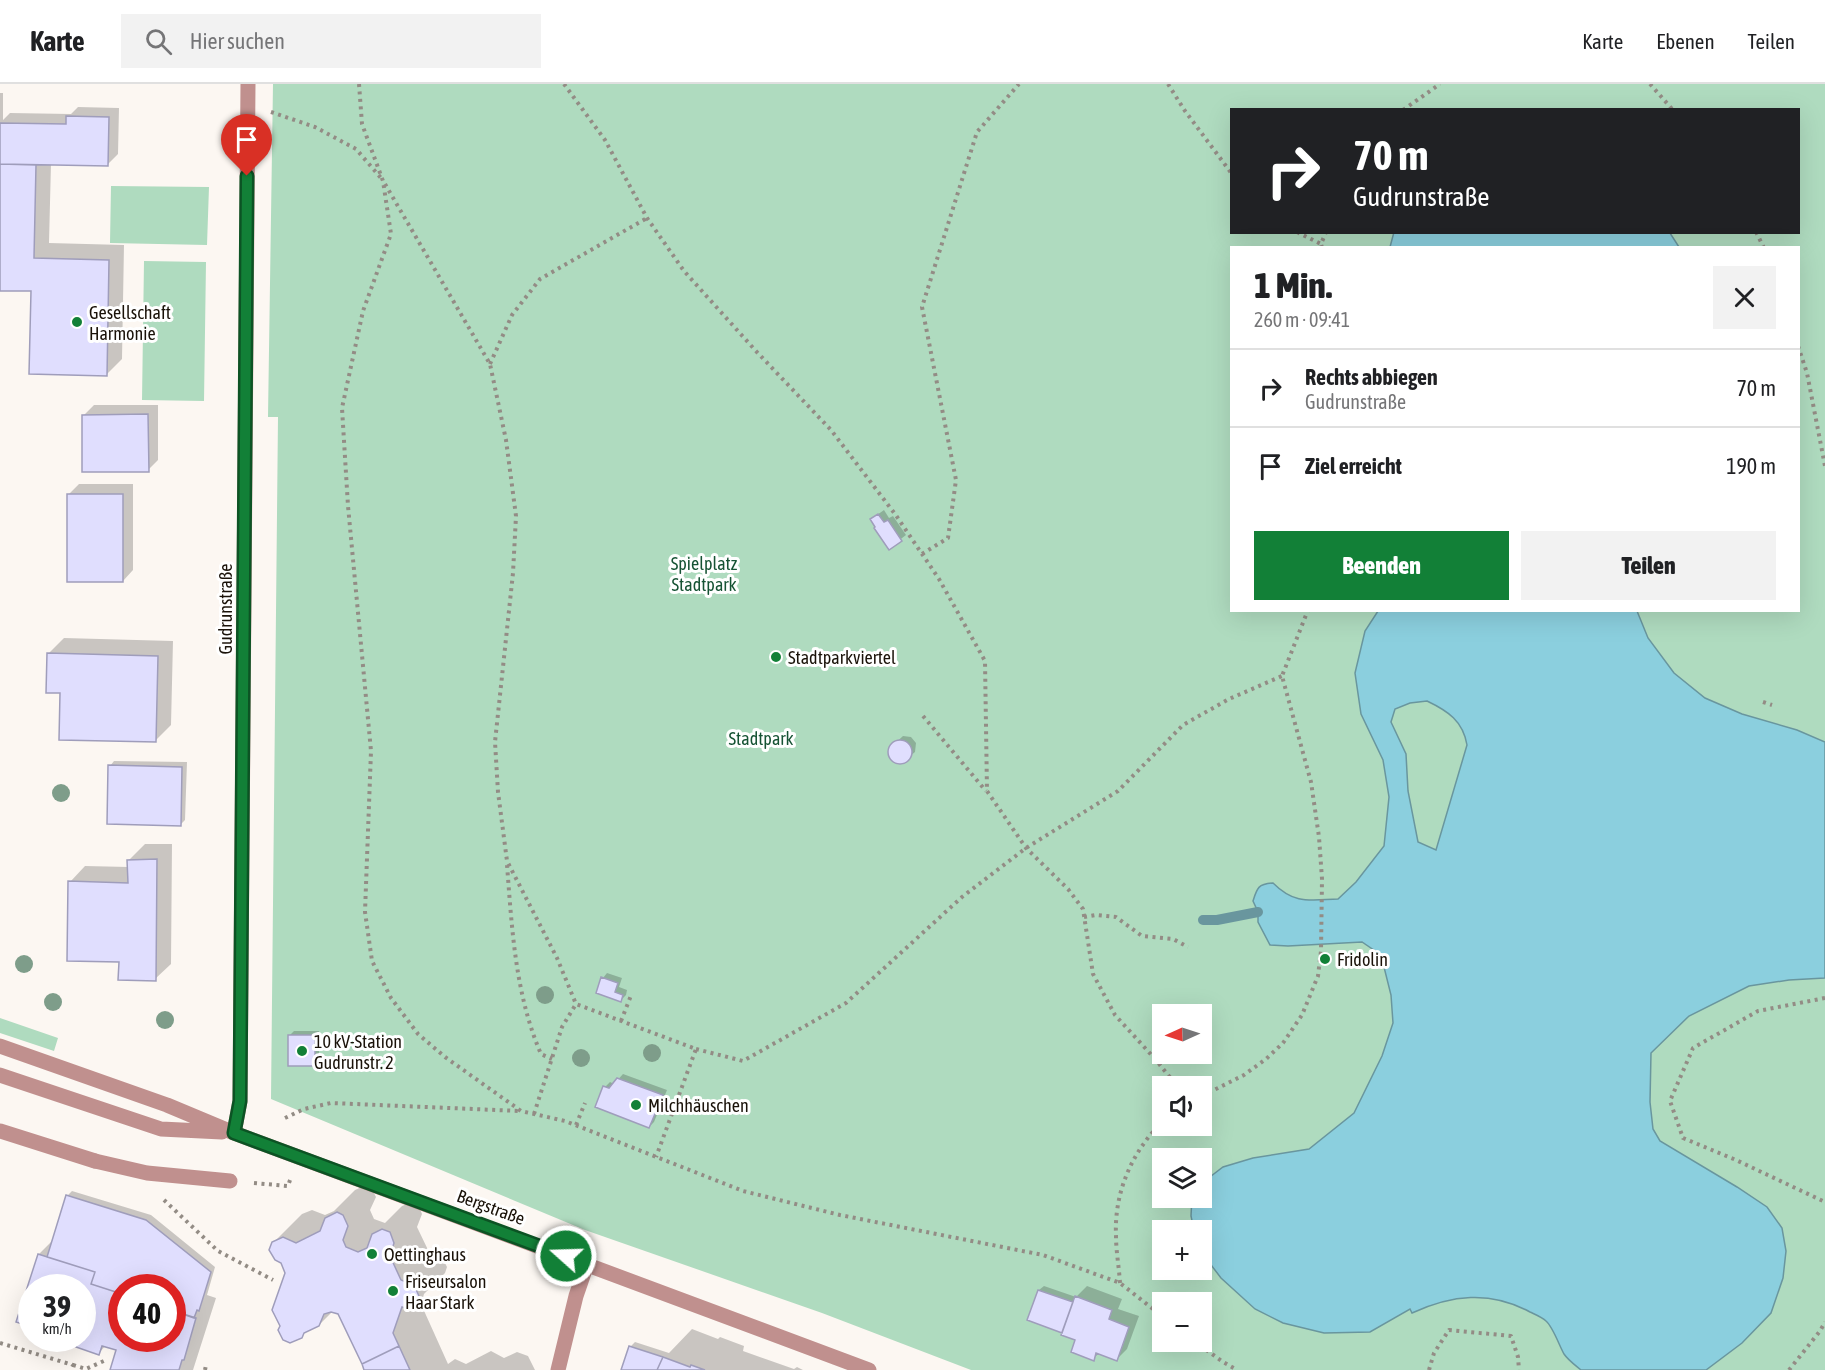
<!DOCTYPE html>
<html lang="de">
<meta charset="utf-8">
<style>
:root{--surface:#fff;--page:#f2f2f2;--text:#202124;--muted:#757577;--line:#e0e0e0;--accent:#128037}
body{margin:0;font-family:"Asap Condensed",sans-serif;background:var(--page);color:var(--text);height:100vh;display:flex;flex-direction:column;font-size:22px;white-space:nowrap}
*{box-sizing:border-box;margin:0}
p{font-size:20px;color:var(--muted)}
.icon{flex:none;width:33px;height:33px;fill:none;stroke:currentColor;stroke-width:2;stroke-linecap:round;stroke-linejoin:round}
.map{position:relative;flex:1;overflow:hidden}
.drawer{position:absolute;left:1230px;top:162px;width:570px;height:366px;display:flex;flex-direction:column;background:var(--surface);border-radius:0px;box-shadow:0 6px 24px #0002}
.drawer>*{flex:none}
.banner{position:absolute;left:1230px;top:24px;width:570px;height:126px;border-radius:0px;box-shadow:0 6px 24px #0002;background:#202124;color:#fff;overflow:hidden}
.needle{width:39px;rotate:267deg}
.buttons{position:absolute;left:1152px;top:920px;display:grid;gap:12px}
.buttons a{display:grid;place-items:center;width:60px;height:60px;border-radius:0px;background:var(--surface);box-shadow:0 6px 24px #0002;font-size:30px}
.speed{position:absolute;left:18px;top:1190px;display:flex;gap:12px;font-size:30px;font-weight:700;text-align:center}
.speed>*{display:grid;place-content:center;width:78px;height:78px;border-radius:50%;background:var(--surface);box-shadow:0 6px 24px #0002;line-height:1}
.speed small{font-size:15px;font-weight:400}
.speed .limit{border:9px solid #d22;background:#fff;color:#111}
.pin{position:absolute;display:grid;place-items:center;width:51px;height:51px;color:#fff;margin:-62px -26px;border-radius:50% 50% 50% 0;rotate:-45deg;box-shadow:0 0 6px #0007}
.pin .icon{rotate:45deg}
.me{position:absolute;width:66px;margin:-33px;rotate:290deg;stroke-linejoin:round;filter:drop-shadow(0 0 4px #0008)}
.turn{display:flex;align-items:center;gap:21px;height:126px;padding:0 24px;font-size:27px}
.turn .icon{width:78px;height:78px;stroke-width:2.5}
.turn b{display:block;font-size:42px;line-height:51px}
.round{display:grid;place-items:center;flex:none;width:63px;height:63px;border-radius:0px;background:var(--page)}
.summary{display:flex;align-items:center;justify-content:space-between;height:102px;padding:0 24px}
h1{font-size:36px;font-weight:800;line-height:45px}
.cta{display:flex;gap:12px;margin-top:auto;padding:12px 24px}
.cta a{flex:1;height:69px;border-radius:0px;background:var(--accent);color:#fff;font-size:24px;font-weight:800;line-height:69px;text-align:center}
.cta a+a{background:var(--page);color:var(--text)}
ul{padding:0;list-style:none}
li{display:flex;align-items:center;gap:18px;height:78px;padding:0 24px;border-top:2px solid var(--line)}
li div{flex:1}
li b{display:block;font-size:22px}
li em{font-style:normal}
header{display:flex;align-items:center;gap:36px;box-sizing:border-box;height:84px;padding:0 30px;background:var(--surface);border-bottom:2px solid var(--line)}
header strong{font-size:28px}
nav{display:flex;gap:33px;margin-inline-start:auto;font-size:21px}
.search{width:420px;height:54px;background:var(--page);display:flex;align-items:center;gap:15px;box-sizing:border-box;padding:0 21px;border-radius:0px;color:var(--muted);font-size:22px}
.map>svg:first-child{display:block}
</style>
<header>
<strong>Karte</strong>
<div class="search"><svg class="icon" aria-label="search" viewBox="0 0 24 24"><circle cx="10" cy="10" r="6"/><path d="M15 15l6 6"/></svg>Hier suchen</div>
<nav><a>Karte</a><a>Ebenen</a><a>Teilen</a></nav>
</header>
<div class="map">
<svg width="1825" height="1286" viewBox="0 0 1825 1286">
<rect width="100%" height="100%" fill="#fcf7f2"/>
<path fill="#afdbbf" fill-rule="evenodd" d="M273,0h1552v1286h-854l-149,-57 -237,-83 -314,-131 7,-682h-10zM1232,26h566v122h-566zM1232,164h566v362h-566zM1162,930h40v39h-40zM1162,1002h40v39h-40zM1162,1074h40v39h-40zM1162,1146h40v39h-40zM1162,1218h40v39h-40z
M111,102l98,1 -2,58 -97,-2z
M144,177l62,1 -2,139 -62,-1z
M0,934l58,20 -4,13 -54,-18z"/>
<path fill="#8bcfde" stroke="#69969e" stroke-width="1.5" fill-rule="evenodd" d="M1394,148l276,1 9,14h-289z
M1378,527h259l11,27 26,35 31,25 37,16 55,16 28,12v236l-36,2 -40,6 -60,30 -38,37 -1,49 3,27 7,12 77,46 30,20 15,21 4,23 -3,27 -12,35 -29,30 -36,27h-125c-6,-5 -13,-10 -17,-16 -5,-9 -11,-27 -18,-33 -4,-4 -12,-7 -16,-9 -40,-22 -79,-17 -118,1l-2,-4 -40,23 -46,1 -41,-10 -28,-14 -34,-31 -19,-25v-23h-8l-3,-14 1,-19h10v-14l21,-16 30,-9 56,-9 45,-36 28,-57 11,-33 -2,-28 -10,-40 -19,-13 -74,4 -18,-1 -12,-23v-10l-5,-11c4,-13 5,-17 20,-18 22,22 37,17 65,16l18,-17 28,-36 5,-49 -6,-37 -22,-46 -6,-41 10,-42zM1427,617c21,10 36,20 40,44l-31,105 -18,-8 -10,-51 -2,-37 -15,-32 4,-13 15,-6z"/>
<path fill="#0003" fill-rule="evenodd" d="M0,9h3v27l7,-7 61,1 7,-7 41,1 -1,46 -10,10 -57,-1 -2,80 75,2 -2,114 -16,16 -74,-85 -32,-1z
M94,321h64v55l-10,10 -64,-55z
M79,400h54v86l-10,11 -54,-87z
M884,426l5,8 4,-2 13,19 -17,13 -12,-33z
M64,554l109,3 -2,84 -16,16 -93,-49 -14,-38z
M903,652l8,1 5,6 -1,9 -12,10 -8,-1 -5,-6 1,-8z
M114,677l73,1 -2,58 -5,5 -70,-59z
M145,760h27l-1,120 -16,15 -34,-18 -51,-79 15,-16 44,1v-7z
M607,889l15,5 -3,9 8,3 -1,5 -5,5 -18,-22z
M294,947h25v29l-5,5 -24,-30z
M623,990l44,16 -13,32 -5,5 -44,-40 5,-5 4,2z
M366,1101l5,2 5,10 -6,13 4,9 11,4 17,-17 10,-4 6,2 4,10 -5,13 12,25 13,5 5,10 -2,6 -21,21 -3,10 27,60 7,-5 11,5 25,-13 13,7 13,-6 11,4 7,14h-169l-27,-57 -6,-2 -14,14 -12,5 -6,7 -14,-64 -14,-30 29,-29 10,-4 13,5 9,-4 21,-21z
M72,1107l79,24 64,52 -8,28 9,3 -23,72h-81l6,-21 -12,-4 -7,8 -20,-12 -8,-3h11v-51h-50l-14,34 21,-67 15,-15 13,-43zM122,1203h50v51h-50z
M1044,1202l32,11 11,-11 35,13 -4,10 21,7 -12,33 -11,11 -17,-7 -6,6 -16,-19 -14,-8 -34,-13 10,-29z
M692,1245l26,10 2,-2 24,9 -1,5 51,18 3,-2 6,3h-181l8,-23 5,-5 34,11z"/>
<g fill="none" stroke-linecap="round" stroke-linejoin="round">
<path stroke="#69969e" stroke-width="10" d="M1203,836h14l41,-8"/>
</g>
<path fill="#e0defe" stroke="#9f9dbb" stroke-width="1.5" d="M66,32l43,1 -1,49 -108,-2v-41l66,1z
M0,80l36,1 -2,93 75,2 -2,116 -78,-2 2,-83h-31z
M148,330l1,58h-67v-57z
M67,410h56v88h-56z
M878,430l6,8 4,-2 14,21 -13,9 -15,-22 1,-1 -5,-8z
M47,569l111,3 -2,86 -97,-2 1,-47h-14z
M888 668a12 12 0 1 1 24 0a12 12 0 1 1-24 0Z
M108,681l74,2 -1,59 -74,-2z
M157,775l-1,122 -38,-1 1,-18 -52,-1 1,-80 60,2 -1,-23z
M601,893l17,6 -3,9 8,3 -2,7 -25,-9z
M288,951h27v31h-27z
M617,994l46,17 -14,33 -54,-21 8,-21 6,2z
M66,1111l80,25 65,52 -12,39 -2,-1 -3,8 -17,-6 3,-8 -8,-2v-15h-50v7l-31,-10 4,-12 -48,-15z
M337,1128l6,3 5,11 -5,14 3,7 12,5 9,-4 5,-14 10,-5 8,3 4,11 -4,13 11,24 13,5 5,11 -2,7 -12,5 -3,-1 -9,26 6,13 -37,18 -24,-50 -7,-2 -7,2 -5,12 -15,7 -2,5 -12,5 -7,-3 -5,-10 2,-4 -8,-16 13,-37 -4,-10 -6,-3 -6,-10 3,-8 11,-5 13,6 24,-12 5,-13z
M38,1170l57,18 -4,12 31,10v44h50v-36l8,2 -3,8 19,6 -12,42h-2l-3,10h-69l6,-20 -14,-4 -3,9 -23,-8 1,-5 -11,-4h16v-51h-50v40l-16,-5z
M1038,1206l35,12 -11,31 -35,-13z
M1075,1212l37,14 -3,9 20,8 -12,34 -21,-8 -2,8 -23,-9 4,-12 -14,-5z
M399,1262l11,24h-46l-2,-6z
M629,1262l34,11 -6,13h-36z
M663,1273l27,10 1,-2 14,5h-48z"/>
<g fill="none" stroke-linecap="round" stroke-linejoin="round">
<path stroke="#938c85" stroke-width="4" stroke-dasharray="3 4.5" stroke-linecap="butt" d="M359,0l3,40 21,57 8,53 -28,77 -21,97 6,98 23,245 -6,161 7,49 19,37 27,36 27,23 76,54 44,10 178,70 97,24 203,40 77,28 42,33
M564,0l41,56 42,78 37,53 71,79 76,80 64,84 44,65 46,82 2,130 39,57 42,41 15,20 10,65 22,41 41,45 21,26
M1168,0l17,27 47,63
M1650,0l23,26
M1403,26l37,-26
M271,28l44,15 41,22 25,29
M385,100l105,180 16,76 10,76 -3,57 -18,169 3,50 9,69 50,97 19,46 120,45 -40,108
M1297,148l24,12
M1756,148l8,16
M1322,164l-1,-4 5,-12
M1798,262l9,27 18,93
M490,280l22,-49 28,-36 107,-61
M922,470l26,-16 8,-58 -34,-173 55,-175 42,-48
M1763,618l9,3
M923,632l63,75
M507,781c5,63 8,129 34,189l11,5
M1084,833l12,-2 20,2 26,19 31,3 15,8
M1825,914l-67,13 -65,37 -23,53 13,37 53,22 89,42
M621,937l11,-28
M696,965l47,12 103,-58 116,-106 64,-49 92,-57 65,-66 46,-26 53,-23
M1202,1012l42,-21 22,-16 17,-16 19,-28 16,-39 3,-25 1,-72 -3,-42 -8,-55 -29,-106 26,-66
M534,1030l28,-87 14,-23
M285,1034l19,-9 27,-6 189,8
M576,1041l9,-22
M254,1099l34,3 2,-6
M164,1116l54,51 55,29
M1120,1199c-1,-16 -4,-32 -4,-47 -2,-44 16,-84 46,-114
M1194,1257l29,21 14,8
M0,1259l73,22 -2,5
M73,1281l13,4 20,-9
M205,1286l1,-5
M1429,1286l5,-17 15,-23 62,6 7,21 1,13
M1789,1286l31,-39 5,-9"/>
<path stroke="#c0908e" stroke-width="15" d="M95,1077l52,12 83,8"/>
<path stroke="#c0908e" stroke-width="15" d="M0,1047l95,30
M234,1049l6,-32 8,-1017
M558,1286l18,-74 11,-32"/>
<path stroke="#c0908e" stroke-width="15" d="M0,962l167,59 67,28 635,237
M0,991l161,54 61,3"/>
</g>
<g fill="#7e9d8a">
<circle cx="61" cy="709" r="9"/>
<circle cx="24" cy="880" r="9"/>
<circle cx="545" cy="911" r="9"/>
<circle cx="53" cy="918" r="9"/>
<circle cx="165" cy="936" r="9"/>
<circle cx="652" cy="969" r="9"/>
<circle cx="581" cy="974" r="9"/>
</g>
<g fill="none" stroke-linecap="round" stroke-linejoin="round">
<g stroke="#0c5324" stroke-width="15">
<path id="route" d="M247,92l-7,925 -6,32 332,123"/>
</g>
<use href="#route" stroke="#128037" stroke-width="10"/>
</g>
<g fill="#128037" stroke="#fff" stroke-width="2">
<circle cx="77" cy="238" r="6"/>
<circle cx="776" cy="573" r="6"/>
<circle cx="1325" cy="875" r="6"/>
<circle cx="302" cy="967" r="6"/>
<circle cx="636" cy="1021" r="6"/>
<circle cx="372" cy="1170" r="6"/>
<circle cx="393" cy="1207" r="6"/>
</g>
<g text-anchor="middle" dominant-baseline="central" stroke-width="6" stroke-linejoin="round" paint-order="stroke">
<g font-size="18" fill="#1a1209" stroke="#fff" text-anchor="start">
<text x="89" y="228">Gesellschaft<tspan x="89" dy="21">Harmonie</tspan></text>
<text x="788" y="573">Stadtparkviertel</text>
<text x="1337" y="875">Fridolin</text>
<text x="314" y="957">10 kV-Station<tspan x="314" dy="21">Gudrunstr. 2</tspan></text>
<text x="648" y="1021">Milchhäuschen</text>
<text x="384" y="1170">Oettinghaus</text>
<text x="405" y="1197">Friseursalon<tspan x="405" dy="21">Haar Stark</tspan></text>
</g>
<g font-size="18" fill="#165334" stroke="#fff">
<text x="704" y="479">Spielplatz<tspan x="704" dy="21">Stadtpark</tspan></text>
<text x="761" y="654">Stadtpark</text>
</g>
<g font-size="18" fill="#1a1209" stroke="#fff">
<text transform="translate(225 525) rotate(-90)">Gudrunstraße</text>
<text transform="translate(491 1123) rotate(20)">Bergstraße</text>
</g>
</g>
</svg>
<div class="buttons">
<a><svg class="needle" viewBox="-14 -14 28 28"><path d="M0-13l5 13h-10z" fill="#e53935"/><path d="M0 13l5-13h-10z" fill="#757577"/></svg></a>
<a><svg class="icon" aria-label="sound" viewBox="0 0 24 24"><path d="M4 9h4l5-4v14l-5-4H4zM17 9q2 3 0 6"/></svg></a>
<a><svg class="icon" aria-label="layers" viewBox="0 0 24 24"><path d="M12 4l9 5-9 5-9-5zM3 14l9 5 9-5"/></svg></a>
<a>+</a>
<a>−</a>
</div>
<div class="speed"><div>39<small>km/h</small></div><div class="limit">40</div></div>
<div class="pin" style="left:247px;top:92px;background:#d93025"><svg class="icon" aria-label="arrive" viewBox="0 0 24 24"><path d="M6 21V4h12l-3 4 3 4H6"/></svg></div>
<svg class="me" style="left:566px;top:1172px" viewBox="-20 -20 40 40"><circle r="17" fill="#128037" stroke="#fff" stroke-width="3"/><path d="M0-11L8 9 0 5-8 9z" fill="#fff"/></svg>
<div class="banner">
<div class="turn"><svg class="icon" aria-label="right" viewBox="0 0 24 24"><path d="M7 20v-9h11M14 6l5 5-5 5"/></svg><div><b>70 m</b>Gudrunstraße</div></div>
</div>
<section class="drawer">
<div class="summary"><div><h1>1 Min.</h1><p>260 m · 09:41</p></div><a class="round"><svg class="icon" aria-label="close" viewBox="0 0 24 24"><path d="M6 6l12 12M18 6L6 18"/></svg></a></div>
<ul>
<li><svg class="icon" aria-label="right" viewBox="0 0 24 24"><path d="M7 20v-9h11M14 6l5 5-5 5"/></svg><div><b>Rechts abbiegen</b><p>Gudrunstraße</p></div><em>70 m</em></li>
<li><svg class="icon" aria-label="arrive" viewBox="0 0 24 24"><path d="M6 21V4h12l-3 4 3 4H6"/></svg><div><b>Ziel erreicht</b></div><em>190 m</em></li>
</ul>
<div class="cta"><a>Beenden</a><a>Teilen</a></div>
</section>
</div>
